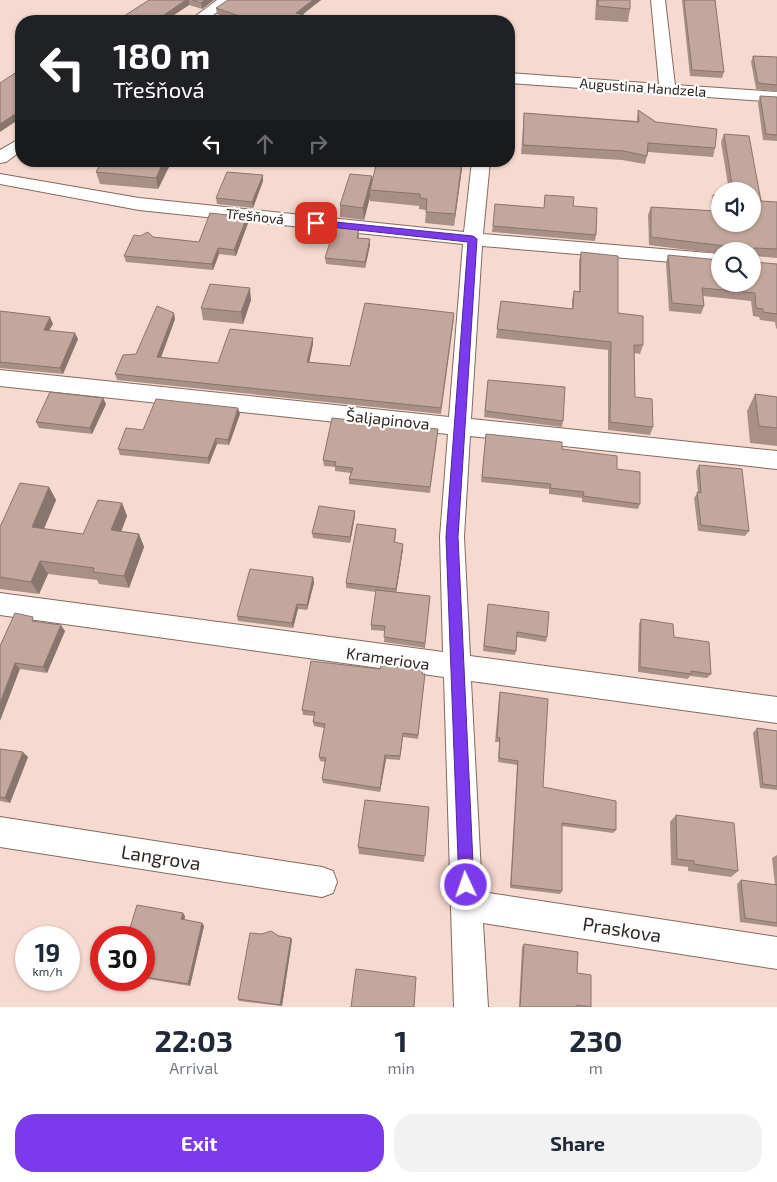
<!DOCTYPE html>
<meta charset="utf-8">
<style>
:root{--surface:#fff;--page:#f2f2f3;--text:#1f2937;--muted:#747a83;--accent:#7c3aed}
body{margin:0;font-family:"Exo 2",sans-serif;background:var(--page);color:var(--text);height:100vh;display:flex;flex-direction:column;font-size:19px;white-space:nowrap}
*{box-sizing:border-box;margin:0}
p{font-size:16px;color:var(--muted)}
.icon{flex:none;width:28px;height:28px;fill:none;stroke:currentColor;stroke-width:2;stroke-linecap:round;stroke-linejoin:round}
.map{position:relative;height:1007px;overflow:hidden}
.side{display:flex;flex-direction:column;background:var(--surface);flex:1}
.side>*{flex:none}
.guide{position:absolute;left:15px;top:15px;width:500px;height:152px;border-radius:20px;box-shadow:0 1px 4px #0004;background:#202124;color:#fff;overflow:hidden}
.controls{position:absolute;left:711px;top:182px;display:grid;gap:10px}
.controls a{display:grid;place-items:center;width:50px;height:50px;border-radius:50%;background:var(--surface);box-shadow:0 1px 4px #0004;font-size:25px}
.speed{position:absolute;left:15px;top:926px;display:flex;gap:10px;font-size:25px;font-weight:700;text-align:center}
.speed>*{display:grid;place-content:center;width:65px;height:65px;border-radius:50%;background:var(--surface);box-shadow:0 1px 4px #0004;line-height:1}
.speed small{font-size:12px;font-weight:400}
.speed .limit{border:8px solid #d22;background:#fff;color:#111}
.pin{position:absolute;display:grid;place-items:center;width:42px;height:42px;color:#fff;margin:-21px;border-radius:10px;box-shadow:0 2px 8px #0006}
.me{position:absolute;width:55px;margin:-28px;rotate:357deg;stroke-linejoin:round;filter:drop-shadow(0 0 4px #0008)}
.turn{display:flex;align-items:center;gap:18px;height:105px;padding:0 15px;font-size:22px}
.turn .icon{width:65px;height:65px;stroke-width:2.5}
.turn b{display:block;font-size:35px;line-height:42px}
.lanes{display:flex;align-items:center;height:48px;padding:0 15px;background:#0003;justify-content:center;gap:25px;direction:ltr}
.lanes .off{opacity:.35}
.eta{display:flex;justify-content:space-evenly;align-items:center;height:85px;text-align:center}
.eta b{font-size:30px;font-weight:700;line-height:35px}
.cta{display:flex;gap:10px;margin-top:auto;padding:10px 15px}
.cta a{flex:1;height:58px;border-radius:20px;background:var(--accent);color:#fff;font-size:20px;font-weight:700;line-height:58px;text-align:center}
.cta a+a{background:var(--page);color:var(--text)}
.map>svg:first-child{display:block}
</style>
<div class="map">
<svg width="777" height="1007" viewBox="0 0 777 1007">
<rect width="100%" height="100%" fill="#f7dacf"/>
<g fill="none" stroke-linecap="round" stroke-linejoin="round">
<g stroke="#836960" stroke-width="2">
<path id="street" d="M217,0h17l-29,21h-16z
M651,0h14l10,85 102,7v10l-268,-19v-10l150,11z
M21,138v13l-15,11 -6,1v-13z
M472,161h18l-7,73 237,20v12l-238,-20 -11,173 306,32v18l-307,-33 -6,101 6,119 307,41v26l-306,-42 11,211 295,45v32l-294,-46 5,84h-34l-10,-330 -444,-62v-22l443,59 -3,-115 8,-103 -448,-48v-16l449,47 14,-173 -324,-34 -139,-26v-10l139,24 325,34z
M0,817l322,50 11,4 4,11 -4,11 -11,4 -322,-50z"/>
</g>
<use href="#street" fill="#fff" fill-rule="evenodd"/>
</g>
<path fill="#a89087" d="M149,0h65l-12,9 -13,-4 -24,16h-43l-1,-3z
M228,0h93l-19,14 22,7h-86l-21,-7 -1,-6z
M596,0h34v9l-2,13 -33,-2z
M682,0h33l9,72 -2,6 -32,-2z
M753,56l24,1v35l-21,-3 -5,-27z
M760,96l17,1v44l-14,-1 -5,-37z
M638,110l18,12 59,26 -2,9 -65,-5 -3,12 -23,-4 -101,-6 3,-41 113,8v-3z
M724,134l37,67 16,1v56l-23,-2v6l23,2v65l-1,-1 -1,-6 -15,-2 -1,-3 -6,-1 -2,-15 -48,-5 1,10 -3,8 -32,-3 -3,-48 2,-8 52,29 32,-33h-32v3l-71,-9 -1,-30 3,-8 61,4 -1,-8 2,-8 7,29 32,-33h-23l-8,-49z
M172,161l-14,28 -58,-5 -4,-12z
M377,161h86l-9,65 -29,-3 1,-13 -7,-1v-3l-49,-5v-4l-6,23 -24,-3v-12l32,-29v5z
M263,181l-10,27 -36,-4 -1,-6z
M545,195l28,11 23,29 -1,6 -103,-9 3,-28 49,4z
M248,223l-12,33 -17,-2 -6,16 -87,-8 -2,-6 16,-20 59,6z
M359,229v9l11,7 -5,23 -39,-4 -1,-6z
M581,252l37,61 25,32 -3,9 -6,-1 1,44 18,30 -3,8 -42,-5v-80l-112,-12 5,-37 71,8v-9l2,-9h5v-30z
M251,300l-8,24 -40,-4 -2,-12z
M0,311l53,13 -4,6 29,9 -15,35 -63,-6z
M175,319l-14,38 57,6 95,-25v6l-4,18 41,4 104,-47 -13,95 -324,-34 -2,-6z
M488,380l75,41 -1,6 -78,-10z
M755,394l22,3v49l-27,-3 -3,-32z
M103,398l3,6 -14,30 -53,-6 -3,-6z
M240,414l-11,31 -12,-1 -8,20 -89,-9 -2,-6 25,-19z
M438,429l-8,64 -81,-9v-5l2,-6 -16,-2v-4l-11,-1 -1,-6z
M486,434l76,15 55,20 23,35 -2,5 -56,-7v-4l-33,-4v-5l-68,-7z
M699,465l50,66 -4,5 -47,-5 -4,-33 4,-6 -2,-21z
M49,487l7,13 -12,29 39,5 39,-31 5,13 -6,15 18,3 5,13 -15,41 -30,-4 -2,-4 -49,-6 -9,20 -39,-5v-62z
M355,511v5l-5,27 -37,-5 -1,-5z
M396,534l-1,9 8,6 -7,43 34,4 -5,52 -41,-6 1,-11 -14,-1v-5l5,-33 -30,-4v-5z
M313,577l1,6 -7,27 -9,-1 -5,19 -55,-7 -1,-5z
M488,604l59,33 -1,5 -29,-5 -1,14 -1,4 -32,-4z
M641,619l70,55 -4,4 -17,-2 -2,3 -50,-7 1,-48z
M35,621l30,10 -18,42 -27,-4 -20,-23z
M422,674h3l-7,65 -15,-2 -3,23 -14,-1 -6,33 -57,-9 -1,-4 3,-17 -5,-1 -1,-4 5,-29 -10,-2 -1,-4 2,-6 -12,-1 -1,-5z
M500,692l43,95 73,43 -3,3 -51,-7v65l-2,3 -50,-6 7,-123 -19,-3 1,-20h-4l4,-45z
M757,728l20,3v59l-17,-2 -7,-55z
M0,749l28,8 -18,46 -10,-2z
M429,807l-5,55 -65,-8 -1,-7z
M676,815l62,56 -7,6 -43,-6v-4l-17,-2 -1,-43z
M777,855v72l-37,-5 -3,-38 4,-4 34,5 -3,-27z
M185,916l-1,4 18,3 2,3 -14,60 -42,-7 -3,-2 1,-6h-2v-33z
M279,936l12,2 1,2 -10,66 -43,-5 -1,-2z
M524,944l53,29 14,34h-72l3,-60z"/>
<path fill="#88756e" d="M186,0h3v5l-24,16h-10z
M205,0h9l-12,9 -1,-6z
M313,0h8l-24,19 -1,-6z
M21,110v8l-21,14v-8z
M164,161h8l-14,28 -2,-11z
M462,161h1l-9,65 1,-12z
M263,175v6l-10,27 -1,-6z
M372,176v12l-2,2v7l-6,23 -1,-12z
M247,217l1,6 -12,33 -2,-6z
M370,239v6l-5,23v-6z
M218,248l1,6 -6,16 -1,-6z
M250,288l1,12 -8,24 -2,-12z
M174,313l1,6 -16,44 -2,-6z
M50,317l3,7 -7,12 -2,-6z
M75,333l3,6 -15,35 -3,-6z
M313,338v6l-5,24 -1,-6z
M103,398l3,6 -14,30 -2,-6z
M238,408l2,6 -11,31 -1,-5z
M216,438l1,6 -8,20 -1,-6z
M49,487l7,13 -17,40 -7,-13z
M122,503l5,13 -10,27 -6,-13z
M355,511v5l-5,27v-6z
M139,534l5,13 -15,41 -5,-12z
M403,544v5l-7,45v-5z
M40,561l8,13 -9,20 -8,-12z
M313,577l1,6 -7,27v-5z
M297,604l1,5 -5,19 -1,-5z
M61,625l4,6 -18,42 -4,-6z
M15,663l5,6 -20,52v-18z
M23,752l5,5 -18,46 -5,-5z
M385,755l1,4 -6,33v-4z
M183,913l2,3 -1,6 -3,-3z
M202,923l2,3 -14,60 -2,-2z
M291,938l1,2 -10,66 -2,-1z"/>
<path fill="#c3a79d" stroke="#88756e" d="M149,0h37l-31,21h-26l-8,-3z
M192,0h13l-4,3z
M228,0h85l-17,13 28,8h-70l-38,-13z
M598,0h32v9l-32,-3z
M684,0h31l9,72 -32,-2z
M753,56l24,1v28l-19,-2z
M21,69v41l-21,14v-41z
M760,96l17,1v38l-11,-1z
M638,110l18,12 61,7 -2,19 -67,-5 -1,13 -23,-5 -101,-6 1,-32 115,9z
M724,134l25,2 12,65 16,1v47l-23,-1v14l23,2v50l-14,-2v-3l-7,-1 -1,-15 -53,-5 2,18 -32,-3 -4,-48 52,5v24h32v-33h-28l1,-5 -74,-9v-30l64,4 -2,-16h7v29h32v-33h-19z
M102,161h62l-8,17 -60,-6z
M377,161h85l-7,53 -29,-2 1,-13 -7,-1v-4l-50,-4z
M227,172l36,3 -11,27 -36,-4z
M350,174l22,2 -9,32 -23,-3z
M545,195l29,2 -1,9 24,2 -1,27 -103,-9 2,-22 49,4z
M210,213l37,4 -13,33 -16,-2 -6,16 -88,-8 10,-21 6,1 8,-4 5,5 46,5z
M335,226l24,3 -2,9 13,1 -5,23 -40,-4z
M581,252l37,4v57l25,3v29h-9l1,52 17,2 1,28 -43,-5 1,-80 -114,-13 4,-28 72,8 1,-18 6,1z
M210,284l40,4 -9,24 -40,-4z
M365,303l89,10 -13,95 -326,-34 8,-19 13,-1 21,-48 17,7 -17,44 61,6 12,-34 83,9 -6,24 43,4z
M0,311l50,6 -6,13 31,3 -15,35 -60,-6z
M488,380l77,7 -2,34 -78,-10z
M50,392l53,6 -13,30 -54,-6z
M755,394l22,3v31l-18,-2z
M156,399l82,9 -10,32 -12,-2 -8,20 -90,-9 8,-21 17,2z
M332,418l106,11 -8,58 -81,-8 4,-11 -18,-2 1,-4 -13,-2z
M486,434l76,8v7l55,7v13l23,3v32l-57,-8 1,-4 -34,-4 1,-4 -69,-7z
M699,465l43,4 7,62 -48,-6 -4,-33 4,1z
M20,483l29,4 -17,40 51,7 15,-34 24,3 -11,27 28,4 -15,42 -31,-4 1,-4 -54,-7 -9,21 -31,-5v-50z
M319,506l36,5 -5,26 -38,-4z
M357,524l39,5 -2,13 9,2 -7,45 -50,-6z
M250,569l63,8 -6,28 -10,-1 -5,19 -55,-7z
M376,590l54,6 -5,47 -41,-6 1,-11 -14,-1z
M488,604l61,8 -2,25 -30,-5 -1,19 -32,-5z
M15,613l18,4 -1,4 29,4 -18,42 -28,-4 -15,40v-57z
M641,619l32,5 1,13 35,5 2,32 -20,-3v3l-51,-7z
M311,661l69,8 1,-4 42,6 -1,3h3l-7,61 -15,-2 -3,23 -15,-1 -5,33 -58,-9 4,-21 -7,-1 6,-33 -12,-2 2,-10 -13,-2z
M500,692l48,7 -5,88 73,14v29l-54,-7v68l-51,-6 7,-124 -19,-3 1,-20 -3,-1z
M757,728l20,3v55l-14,-2z
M0,749l23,3 -18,46 -5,-1z
M365,800l64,7 -4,49 -67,-9z
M676,815l58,8 4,48 -44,-7v-3l-17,-2z
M741,880l36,5v38l-32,-5z
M137,905l46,8 -2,6 21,4 -14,61 -43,-7 2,-7 -3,-1v-31h-17z
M271,931l8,5 12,2 -11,67 -42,-6 12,-66 12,1z
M524,944l54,8 -1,21 14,2v32l-14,-2v2h-57z
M356,969l60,8 -2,30h-63z"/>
<path fill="#7c3aed" stroke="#51269a" d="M316,220l157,16 4,3 -19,298 16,348 -2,5 -6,3 -5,-3 -2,-5 -13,-348 22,-295 -156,-17 -1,-2z"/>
<g text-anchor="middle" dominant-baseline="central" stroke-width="4.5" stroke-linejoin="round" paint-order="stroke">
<g font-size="14" fill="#2f2521" stroke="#fff">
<text transform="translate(643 87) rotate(4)">Augustina Handzela</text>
<text transform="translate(255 216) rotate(6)">Třešňová</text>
</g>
<g font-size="16" fill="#2f2521" stroke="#fff">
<text transform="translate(388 419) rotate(6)">Šaljapinova</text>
<text transform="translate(388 658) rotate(8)">Krameriova</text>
</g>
<g font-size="19" fill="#2f2521" stroke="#fff">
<text transform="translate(161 857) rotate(9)">Langrova</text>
<text transform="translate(622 929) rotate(9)">Praskova</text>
</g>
</g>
</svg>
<div class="controls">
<a><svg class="icon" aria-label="sound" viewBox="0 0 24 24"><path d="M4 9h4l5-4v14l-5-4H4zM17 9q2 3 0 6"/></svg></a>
<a><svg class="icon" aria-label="search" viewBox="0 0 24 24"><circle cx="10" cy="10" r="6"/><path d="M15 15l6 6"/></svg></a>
</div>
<div class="speed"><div>19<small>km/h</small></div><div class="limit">30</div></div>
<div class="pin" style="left:316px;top:223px;background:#d93025"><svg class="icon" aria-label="arrive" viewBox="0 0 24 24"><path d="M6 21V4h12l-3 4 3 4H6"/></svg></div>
<svg class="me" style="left:466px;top:885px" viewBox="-20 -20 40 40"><circle r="17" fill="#7c3aed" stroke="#fff" stroke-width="3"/><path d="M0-11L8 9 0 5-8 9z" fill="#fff"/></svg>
<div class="guide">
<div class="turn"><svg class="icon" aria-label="left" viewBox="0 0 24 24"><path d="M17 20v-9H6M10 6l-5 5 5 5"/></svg><div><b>180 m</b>Třešňová</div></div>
<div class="lanes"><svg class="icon" aria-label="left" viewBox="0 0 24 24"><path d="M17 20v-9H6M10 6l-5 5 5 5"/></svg><svg class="icon off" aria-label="ahead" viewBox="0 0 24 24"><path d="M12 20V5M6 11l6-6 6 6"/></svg><svg class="icon off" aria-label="right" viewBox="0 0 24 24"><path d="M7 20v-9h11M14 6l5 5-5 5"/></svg></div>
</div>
</div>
<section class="side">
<div class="eta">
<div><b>22:03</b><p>Arrival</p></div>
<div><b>1</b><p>min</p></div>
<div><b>230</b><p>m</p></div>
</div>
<div class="cta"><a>Exit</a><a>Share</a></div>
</section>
